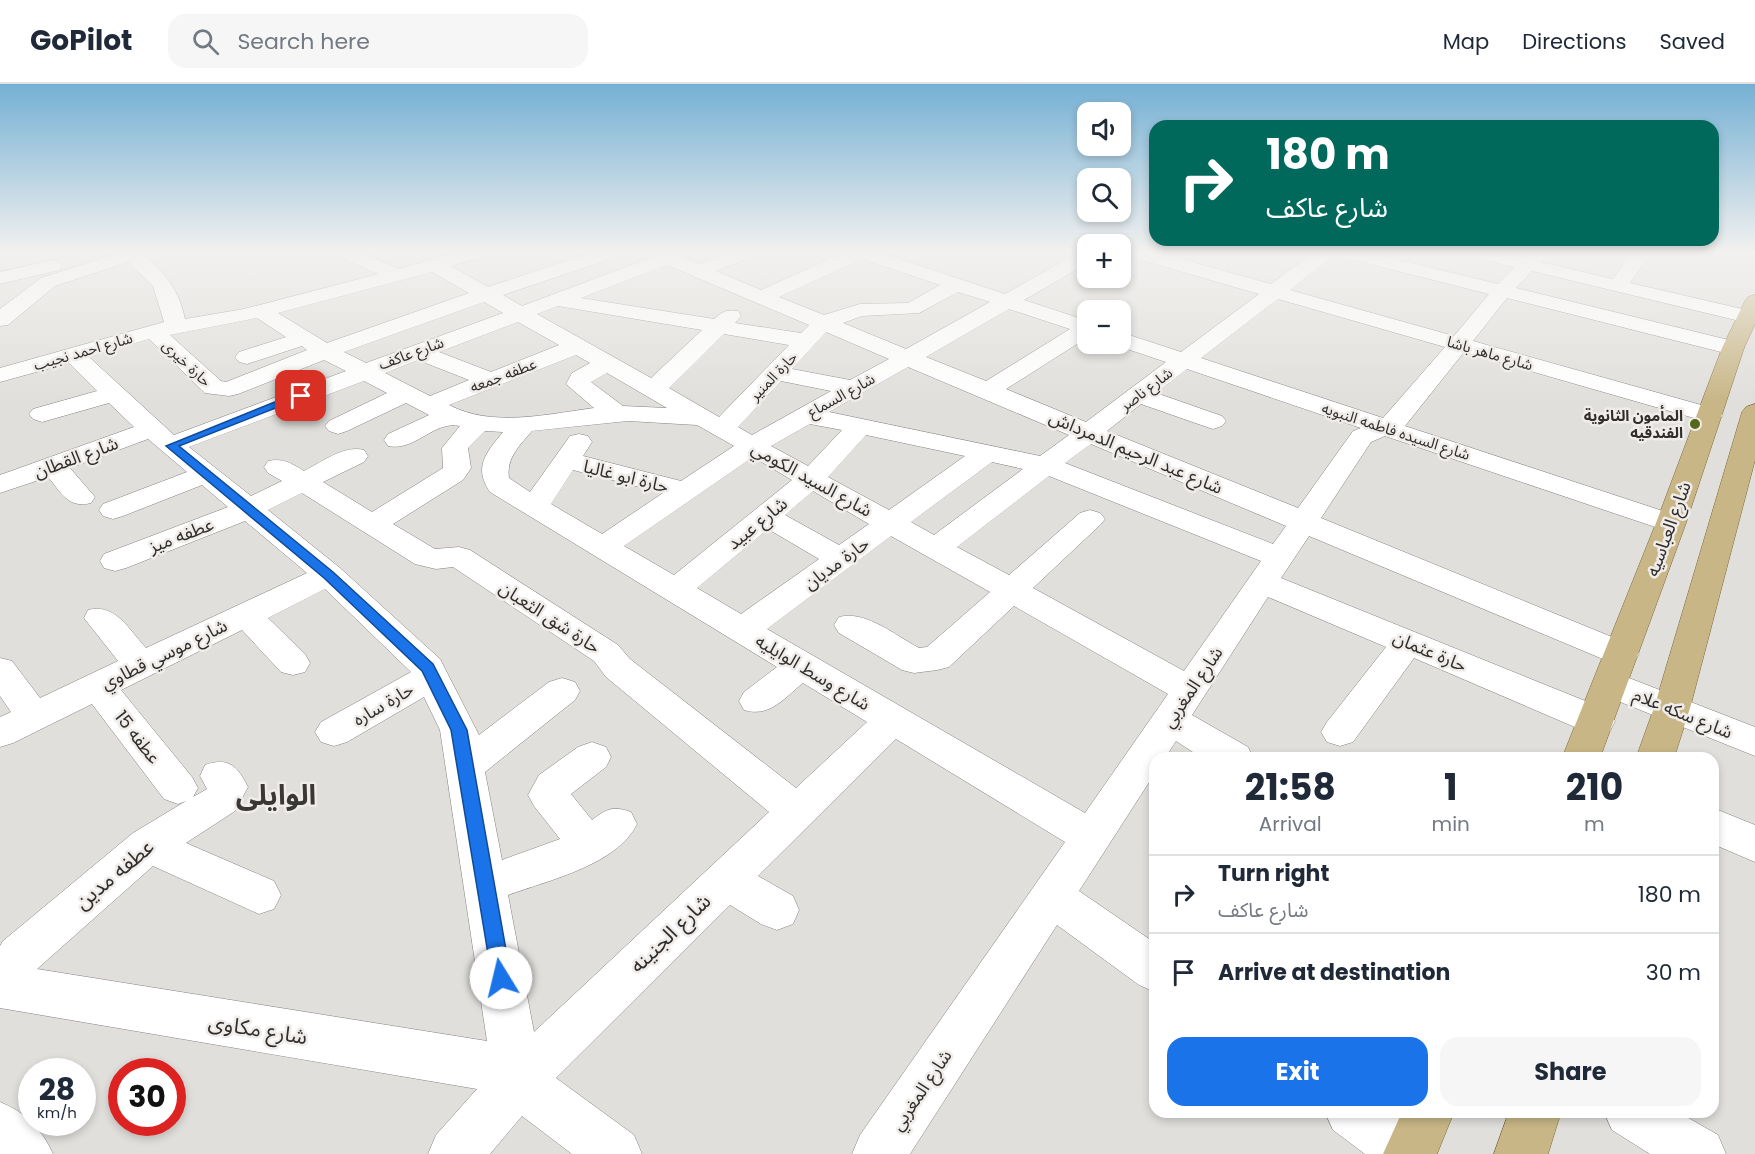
<!DOCTYPE html>
<meta charset="utf-8">
<style>
:root{--surface:#fff;--page:#f6f6f7;--text:#1f2937;--muted:#747a83;--line:#e0e1e3;--accent:#1a73e8}
body{margin:0;font-family:Poppins,"Noto Sans Arabic",sans-serif;background:var(--page);color:var(--text);height:100vh;display:flex;flex-direction:column;font-size:22px;white-space:nowrap}
*{box-sizing:border-box;margin:0}
p{font-size:20px;color:var(--muted)}
.icon{flex:none;width:33px;height:33px;fill:none;stroke:currentColor;stroke-width:2;stroke-linecap:round;stroke-linejoin:round}
.map{position:relative;flex:1;overflow:hidden}
.sheet{position:absolute;left:1149px;top:668px;width:570px;height:366px;display:flex;flex-direction:column;background:var(--surface);border-radius:18px;box-shadow:0 3px 9px #0003}
.sheet>*{flex:none}
.top-card{position:absolute;left:1149px;top:36px;width:570px;height:126px;border-radius:18px;box-shadow:0 3px 9px #0003;background:#00695c;color:#fff;overflow:hidden}
.controls{position:absolute;left:1077px;top:18px;display:grid;gap:12px}
.controls a{display:grid;place-items:center;width:54px;height:54px;border-radius:12px;background:var(--surface);box-shadow:0 3px 9px #0003;font-size:30px}
.speed{position:absolute;left:18px;top:974px;display:flex;gap:12px;font-size:30px;font-weight:700;text-align:center}
.speed>*{display:grid;place-content:center;width:78px;height:78px;border-radius:50%;background:var(--surface);box-shadow:0 3px 9px #0003;line-height:1}
.speed small{font-size:15px;font-weight:400}
.speed .limit{border:9px solid #d22;background:#fff;color:#111}
.pin{position:absolute;display:grid;place-items:center;width:51px;height:51px;color:#fff;margin:-26px;border-radius:12px;box-shadow:0 3px 9px #0006}
.me{position:absolute;width:66px;margin:-33px;rotate:351deg;stroke-linejoin:round;filter:drop-shadow(0 0 4px #0008)}
.turn{display:flex;align-items:center;gap:21px;height:126px;padding:0 18px;font-size:27px}
.turn .icon{width:78px;height:78px;stroke-width:2.5}
.turn b{display:block;font-size:42px;line-height:51px}
.eta{display:flex;justify-content:space-evenly;align-items:center;height:102px;text-align:center}
.eta b{font-size:36px;font-weight:700;line-height:42px}
.cta{display:flex;gap:12px;margin-top:auto;padding:12px 18px}
.cta a{flex:1;height:69px;border-radius:18px;background:var(--accent);color:#fff;font-size:24px;font-weight:700;line-height:69px;text-align:center}
.cta a+a{background:var(--page);color:var(--text)}
ul{padding:0;list-style:none}
li{display:flex;align-items:center;gap:18px;height:78px;padding:0 18px;border-top:2px solid var(--line)}
li div{flex:1}
li b{display:block;font-size:22px}
li em{font-style:normal}
header{display:flex;align-items:center;gap:36px;box-sizing:border-box;height:84px;padding:0 30px;background:var(--surface);border-bottom:2px solid var(--line)}
header strong{font-size:28px}
nav{display:flex;gap:33px;margin-inline-start:auto;font-size:21px}
.search{width:420px;height:54px;background:var(--page);display:flex;align-items:center;gap:15px;box-sizing:border-box;padding:0 21px;border-radius:18px;color:var(--muted);font-size:22px}
.map>svg:first-child{display:block}
</style>
<header>
<strong>GoPilot</strong>
<div class="search"><svg class="icon" aria-label="search" viewBox="0 0 24 24"><circle cx="10" cy="10" r="6"/><path d="M15 15l6 6"/></svg>Search here</div>
<nav><a>Map</a><a>Directions</a><a>Saved</a></nav>
</header>
<div class="map">
<svg width="1755" height="1070" viewBox="0 0 1755 1070">
<rect width="100%" height="100%" fill="#e1dfdc"/>
<g fill="none" stroke-linecap="round" stroke-linejoin="round">
<g stroke="#858380" stroke-width="1">
<path id="minor" d="M0,167h11l-3,4 -8,2z
M124,167h28l-7,6c22,17 34,34 40,62l59,-10 134,-35 -32,-14 -3,-4 7,-5 10,1 39,17 62,-18h29l-2,4 -37,11 37,21 108,-36h29l-3,4 -119,40 19,11 128,-48 -9,-7h44l3,3 -4,4 15,6 34,-13h26l-2,4 -41,16 45,19 86,-39h28l130,43 76,-43h7v12l-64,37 64,21v16l-82,52 80,33 80,-60 -54,-18h8v-12l61,20 78,-58 -135,-39 -2,-4h30l119,33 45,-33h46l136,33 16,-17 -49,-12 -2,-4h33l28,7 6,-7h20l-9,11 72,17 20,-28h19l-22,32 125,29v10l-7,1 -216,-52 -16,17 225,55 3,5 -3,5 -8,2 -226,-57 -34,43 246,69 4,5 -4,5 -9,3 -9,-3 -237,-68 -59,74 276,91 5,6 -5,6 -10,3 -10,-3 -276,-93 -14,6 -50,76 313,128 5,8 -5,8 -12,4 -12,-4 -301,-126 -28,42 329,133 5,10 -5,10 -13,4 -13,-4 -170,-73 -61,84 -13,4 -13,-4 -6,-10 6,-10 59,-75 -118,-50 -76,118 56,32 5,11h-51l-26,-17 -11,17h-10v15l-76,118 76,52v49l-16,-7 -82,-60 -147,229h-58l8,-19 205,-293 -169,-103 -138,137 35,20 6,14 -6,14 -16,6 -16,-6 -31,-19 -174,173 78,57 8,19h-70l-50,-38 -32,38h-62l8,-19 41,-46 -477,-81v-62l3,-5 130,-108 53,-32 -8,3 -14,-5 -72,-95 -79,39 -13,4v-30l11,-5 -11,-16v-38l12,3 28,37 78,-37 -34,-43 4,-8c28,-7 41,20 58,38l161,-75 -62,-52 -119,47 -11,3 -11,-3 -4,-7 4,-7 124,-47 -26,-22 -79,31 -10,3 -10,-3 -4,-6 4,-6 84,-32 -39,-33 -78,29 25,29 -4,6c-23,6 -30,-11 -43,-26l-48,16v-18l134,-48 -25,-24 -67,19 -9,-3 -4,-5 4,-5 64,-18 -28,-28 -69,19v-14l164,-46 -11,-36 -25,-24 -73,24 -47,39 -8,1v-17l41,-31zM1334,171l155,39 -35,42 -164,-46zM862,175l78,26 -32,18 -48,1 -36,11 -45,-18zM667,181l142,60 -8,8 -66,-10 6,-7 -3,-5c-12,-2 -16,1 -24,8l-133,-21zM432,188l37,21 -142,50 -49,-30zM958,208l32,10 -84,47 -63,-26 19,-7 57,-3zM1278,215l167,48 -62,71 -182,-60zM484,218l19,11 -137,50 -22,-11zM558,222l144,24 -51,48 -114,-64zM1009,225l61,20 -84,52 -60,-24zM257,234l29,19 -47,15 -4,5 4,5 8,2 55,-18 5,4 -81,32 -5,-1 -51,-46zM518,238l41,23 -68,27 -52,-20zM826,248l63,27 -39,21 -58,-11zM724,250l65,11 -70,72 -50,-29zM149,255l56,54 24,3 9,-2 86,-34 22,11 -172,64 -85,-78zM576,271l14,8 -18,10 -6,11 28,24c-46,6 -102,20 -145,-3zM418,276l51,20 -39,16 -45,-23zM908,283l161,68 -29,21 -211,-44zM1187,285l174,59 -8,3 -55,77 -191,-77 34,-27 63,22 9,3 9,-3 4,-5 -4,-5 -66,-23zM607,289l60,35 -44,-2 -32,-24zM364,297l23,12 -58,28 -4,5 4,5 9,3 9,-3 59,-28 23,12 -41,19 -4,6 4,6c27,6 46,-26 72,-20l-18,22 1,20 -71,44 -49,-30 41,-20 4,-6 -4,-6c-20,-5 -42,12 -60,21 -13,-8 -21,-13 -36,-10l-4,6 4,6 14,8 -31,15 -62,-49zM781,297l50,10 -79,44 -14,-8zM628,337l69,4 37,21 -53,35 -98,-25 9,-14 -4,-6 -9,-2 -9,2 -40,56 -21,-14c-3,-20 11,-33 23,-47zM810,340l32,6 -34,36 -37,-20zM485,347l18,1c-17,21 -30,35 -13,60l287,175 -33,25 -5,9 5,9c26,8 40,-12 59,-27l64,39 -71,66 -166,-129 -12,-14 -148,-95 -11,-3 -24,2 -42,-25 70,-44 8,-12 -3,-20zM866,351l99,21 -76,54 -61,-33zM1091,360l195,82 -13,18 -208,-81zM753,373l39,23 -118,95 -50,-29zM992,378l31,7 -89,66 -23,-13zM573,386l90,23 -61,41 -51,-30zM1049,392l212,85 -77,110 -151,-83 67,-63 5,-6 -5,-6 -10,-3 -10,3 -71,62 -52,-28zM813,407l56,33 -30,21 -54,-30zM302,409l113,71 21,5 17,-2 141,94 12,16 163,135 -235,220 -26,-137c41,-15 109,-30 129,-71l-6,-12c-18,-6 -23,-4 -39,8l-21,-26 35,-27 5,-10 -5,-10 -14,-5 -14,5 -39,28 -11,20 6,11 26,33 -58,21 -17,-88 90,-72 5,-9 -5,-9 -13,-4 -13,4 -70,53 -39,-76 -100,-91 -72,-58zM768,445l51,30 -78,55 -44,-26zM891,452l99,56 -63,55 -8,1c-23,-12 -53,-38 -80,-31l-5,8 5,8 63,37 12,3 23,-3 12,-3 65,-61 154,88 -83,119 -318,-184zM325,505l86,83 -90,50 -6,10 6,10 13,4 13,-4 77,-45 16,33 47,311 -450,-72 116,-103 106,48 15,-5 7,-14 -7,-14 -88,-38 49,-32 13,-24c-11,-21 -19,-30 -43,-22l-5,11 7,13 -14,8 5,-9 -6,-11 -71,-87 121,-60 39,42 12,3 12,-3 5,-9 -5,-9 -37,-36z
M52,176l7,2 3,4 -3,4 -59,14v-12z
M1611,587l144,56v29l-157,-63 -5,-9 5,-9z
M1713,724l42,17v37l-42,-18z
M0,1018c25,10 42,27 53,52h-53z
M1325,1028h70l34,23 8,19h-72l-32,-24z
M1604,1028h74l40,23 8,19h-76l-38,-24z"/>
</g>
<g stroke="#7b6733" stroke-width="1">
<path id="major" d="M1755,211v29l-11,24 -58,175 -86,235h-38l94,-235 66,-175 23,-47 3,-4z
M1755,320v56l-65,248 -16,50h-38l18,-50 88,-296 4,-5z
M1402,1028h52l-17,42h-54z
M1509,1028h52l-13,42h-54z"/>
</g>
<use href="#minor" fill="#fff" fill-rule="evenodd"/>
<use href="#major" fill="#c8b686" fill-rule="evenodd"/>
</g>
<linearGradient id="sky" x2="0" y2="1"><stop stop-color="#75b0d4"/><stop offset="0.53" stop-color="#f2f1ef"/><stop offset="1" stop-color="#f2f1ef" stop-opacity="0"/></linearGradient>
<rect width="1755" height="317" fill="url(#sky)"/>
<path fill="#1a73e8" stroke="#114b97" stroke-width="1.5" d="M297,309l9,3 -127,50 154,126 100,92 34,66 44,248 -3,6 -7,3 -6,-3 -3,-6 -41,-248 -29,-59 -98,-93 -158,-132z"/>
<circle fill="#536919" stroke="#efece9" stroke-width="2" cx="1695" cy="340" r="6"/>
<g text-anchor="middle" dominant-baseline="central" stroke-width="5" stroke-linejoin="round" paint-order="stroke">
<g font-size="15" fill="#2f2e2d" stroke="#efece9">
<text transform="translate(83 267) rotate(-16)">شارع احمد نجيب</text>
<text transform="translate(411 269) rotate(-20)">شارع عاكف</text>
<text transform="translate(1490 269) rotate(16)">شارع ماهر باشا</text>
<text transform="translate(187 279) rotate(43)">حارة خيرى</text>
<text transform="translate(503 291) rotate(-21)">عطفه جمعه</text>
<text transform="translate(773 292) rotate(-46)">حارة المنير</text>
<text transform="translate(1146 305) rotate(-37)">شارع ناصر</text>
<text transform="translate(841 311) rotate(-29)">شارع السماع</text>
<text transform="translate(1396 347) rotate(18)">شارع السيده فاطمه النبويه</text>
</g>
<g font-size="15" font-weight="bold" fill="#2f2e2d" stroke="#efece9" text-anchor="end">
<text x="1683" y="331">المأمون الثانوية<tspan x="1683" dy="17">الفندقيه</tspan></text>
</g>
<g font-size="18" fill="#2f2e2d" stroke="#efece9">
<text transform="translate(1136 368) rotate(23)">شارع عبد الرحيم الدمرداش</text>
<text transform="translate(76 373) rotate(-20)">شارع القطان</text>
<text transform="translate(626 392) rotate(14)">حارة ابو غاليا</text>
<text transform="translate(812 395) rotate(29)">شارع السيد الكومي</text>
<text transform="translate(757 439) rotate(-39)">شارع عبيد</text>
<text transform="translate(1668 445) rotate(-70)">شارع العباسيه</text>
<text transform="translate(181 451) rotate(-21)">عطفه ميز</text>
<text transform="translate(836 479) rotate(-36)">حارة مديان</text>
<text transform="translate(550 533) rotate(33)">حارة شق الثعبان</text>
<text transform="translate(1430 567) rotate(23)">حارة عثمان</text>
<text transform="translate(164 570) rotate(-26)">شارع موسي قطاوي</text>
<text transform="translate(813 588) rotate(31)">شارع وسط الوايليه</text>
<text transform="translate(1192 603) rotate(-56)">شارع المغربي</text>
<text transform="translate(383 620) rotate(-30)">حارة ساره</text>
<text transform="translate(1683 629) rotate(22)">شارع سكه علام</text>
<text transform="translate(138 653) rotate(52)">عطفه 15</text>
<text transform="translate(921 1006) rotate(-56)">شارع المغربي</text>
</g>
<g font-size="21" fill="#2f2e2d" stroke="#efece9">
<text transform="translate(114 790) rotate(-40)">عطفه مدين</text>
<text transform="translate(670 849) rotate(-44)">شارع الجنينه</text>
<text transform="translate(258 945) rotate(9)">شارع مكاوى</text>
</g>
<g font-size="28" font-weight="bold" fill="#3a3836" stroke="#efece9">
<text x="276" y="711">الوايلى</text>
</g>
</g>
</svg>
<div class="controls">
<a><svg class="icon" aria-label="sound" viewBox="0 0 24 24"><path d="M4 9h4l5-4v14l-5-4H4zM17 9q2 3 0 6"/></svg></a>
<a><svg class="icon" aria-label="search" viewBox="0 0 24 24"><circle cx="10" cy="10" r="6"/><path d="M15 15l6 6"/></svg></a>
<a>+</a>
<a>−</a>
</div>
<div class="speed"><div>28<small>km/h</small></div><div class="limit">30</div></div>
<div class="pin" style="left:301px;top:312px;background:#d93025"><svg class="icon" aria-label="arrive" viewBox="0 0 24 24"><path d="M6 21V4h12l-3 4 3 4H6"/></svg></div>
<svg class="me" style="left:501px;top:894px" viewBox="-20 -20 40 40"><circle r="19" fill="#fff"/><path d="M0-13L10 11 0 6-10 11z" fill="#1a73e8"/></svg>
<div class="top-card">
<div class="turn"><svg class="icon" aria-label="right" viewBox="0 0 24 24"><path d="M7 20v-9h11M14 6l5 5-5 5"/></svg><div><b>180 m</b>شارع عاكف</div></div>
</div>
<section class="sheet">
<div class="eta">
<div><b>21:58</b><p>Arrival</p></div>
<div><b>1</b><p>min</p></div>
<div><b>210</b><p>m</p></div>
</div>
<ul>
<li><svg class="icon" aria-label="right" viewBox="0 0 24 24"><path d="M7 20v-9h11M14 6l5 5-5 5"/></svg><div><b>Turn right</b><p>شارع عاكف</p></div><em>180 m</em></li>
<li><svg class="icon" aria-label="arrive" viewBox="0 0 24 24"><path d="M6 21V4h12l-3 4 3 4H6"/></svg><div><b>Arrive at destination</b></div><em>30 m</em></li>
</ul>
<div class="cta"><a>Exit</a><a>Share</a></div>
</section>
</div>
